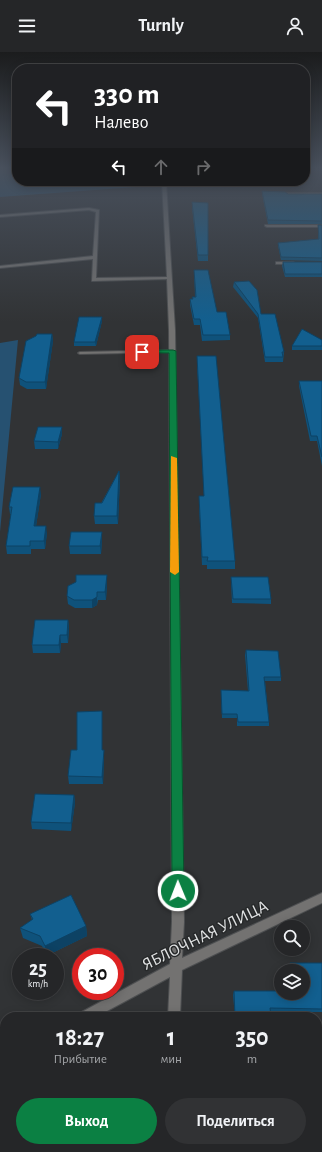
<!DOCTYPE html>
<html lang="ru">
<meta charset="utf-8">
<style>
:root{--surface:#252628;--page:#313234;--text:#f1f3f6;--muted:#a3a5a8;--line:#424345;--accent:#0b8043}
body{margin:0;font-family:"Alegreya Sans",sans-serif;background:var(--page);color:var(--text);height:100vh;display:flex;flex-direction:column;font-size:15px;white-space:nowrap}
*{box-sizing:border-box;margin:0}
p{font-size:13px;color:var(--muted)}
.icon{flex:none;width:22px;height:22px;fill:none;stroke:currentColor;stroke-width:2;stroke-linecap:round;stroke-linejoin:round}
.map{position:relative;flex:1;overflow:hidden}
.details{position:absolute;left:0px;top:960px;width:322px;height:140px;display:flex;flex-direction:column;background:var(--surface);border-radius:16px 16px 0 0;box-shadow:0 2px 10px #0003,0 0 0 1px var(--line)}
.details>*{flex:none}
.banner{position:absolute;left:12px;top:12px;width:298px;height:122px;border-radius:16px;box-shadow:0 2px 10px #0003,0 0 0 1px var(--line);background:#202124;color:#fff;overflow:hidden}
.fabs{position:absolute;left:274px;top:868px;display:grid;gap:8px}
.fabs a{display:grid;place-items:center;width:36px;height:36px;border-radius:50%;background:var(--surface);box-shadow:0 2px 10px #0003,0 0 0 1px var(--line);font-size:20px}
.speed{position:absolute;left:12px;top:896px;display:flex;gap:8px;font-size:20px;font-weight:700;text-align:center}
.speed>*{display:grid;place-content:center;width:52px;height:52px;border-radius:50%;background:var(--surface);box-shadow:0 2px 10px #0003,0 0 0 1px var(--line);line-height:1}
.speed small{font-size:10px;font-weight:400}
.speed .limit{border:6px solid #d22;background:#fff;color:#111}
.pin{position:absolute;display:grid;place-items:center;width:34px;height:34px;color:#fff;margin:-17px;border-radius:8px;box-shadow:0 2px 6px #0006}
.me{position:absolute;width:44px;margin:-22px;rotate:359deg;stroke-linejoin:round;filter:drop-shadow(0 0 3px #0008)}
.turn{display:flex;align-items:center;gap:14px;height:84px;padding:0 16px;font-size:18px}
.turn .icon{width:52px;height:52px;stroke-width:2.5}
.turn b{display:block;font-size:28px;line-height:34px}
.lanes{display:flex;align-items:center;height:38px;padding:0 16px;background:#0003;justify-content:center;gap:20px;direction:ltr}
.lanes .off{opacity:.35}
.eta{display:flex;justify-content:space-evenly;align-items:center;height:68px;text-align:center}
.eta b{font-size:24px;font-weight:600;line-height:28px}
.primary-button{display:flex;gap:8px;margin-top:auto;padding:8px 16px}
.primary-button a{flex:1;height:46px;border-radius:24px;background:var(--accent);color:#fff;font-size:16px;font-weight:600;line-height:46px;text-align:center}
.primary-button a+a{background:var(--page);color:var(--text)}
header{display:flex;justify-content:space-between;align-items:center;height:52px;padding:0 16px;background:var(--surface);font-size:18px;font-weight:600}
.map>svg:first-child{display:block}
</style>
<header><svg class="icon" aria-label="menu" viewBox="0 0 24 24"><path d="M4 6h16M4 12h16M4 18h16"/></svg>Turnly<svg class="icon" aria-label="person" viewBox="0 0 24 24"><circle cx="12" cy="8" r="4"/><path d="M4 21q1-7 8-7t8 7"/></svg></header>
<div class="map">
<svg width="322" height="1100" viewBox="0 0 322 1100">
<rect width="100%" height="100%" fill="#313335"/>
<path fill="#265171" d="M0,116h17v13h132v5l-149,11z
M18,288l-18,192v-189z
M15,1095h128v5h-137z"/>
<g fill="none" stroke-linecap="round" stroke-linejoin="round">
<g stroke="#4d4f51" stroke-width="2">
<path id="lane" d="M173,298h2v2l-95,2 -2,-1 2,-1z"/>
</g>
<g stroke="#4d4f51" stroke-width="2">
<path id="street" d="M162,129h4l9,149 9,592 -2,36 140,-65v10l-140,67 -2,47h-12l2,-40 -74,40h-18l2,-4 90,-49 2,-42 -3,-592 -2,-51 -75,2 1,-22 -93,9v-2l93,-10 3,-44 -7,-2 -89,7v-2l89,-7 10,2 -3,68 71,-1z
M286,141h36v2h-35z
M265,173h57v2h-55l-2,-1z
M276,210h17l2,1 -2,1h-17z
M5,1001v13l-5,2v-13z
M168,1095h14v5h-14z"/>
</g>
<use href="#lane" fill="#737271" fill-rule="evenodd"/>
<use href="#street" fill="#737271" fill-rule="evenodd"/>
</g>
<path fill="#0f527b" d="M262,139l26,3h34v30h-54l-6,-30z
M192,150l16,1v58h-10l-6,-53z
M318,173h4v36l-41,-1 -3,-14v-3l40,-4z
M283,210h39v15h-37l-3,-11z
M194,218l23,42 13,23v5l-28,1 -2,-16h-6l-4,-20v-6h2v-2h3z
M234,230l27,32 23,38 -1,10h-18l-7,-44 -25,-31z
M102,265v4l-6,25h-22v-4z
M52,282l1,7 -7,48h-19l-7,-4 -1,-7z
M322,288v10h-30v-4z
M197,304l38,205v8h-28v-4h-5l-3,-61v-8h5l-7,-133z
M299,329h23v85l-5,-25h-7l-11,-55z
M62,382l-4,15h-23l-1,-8z
M119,419l1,7 -2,46h-23l-1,-8z
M41,442l-5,32 11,7 -2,16h-14v5h-24l-1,-8 5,-32h-1l-1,-7z
M102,488l-1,14h-31l-1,-8z
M231,525l40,22v5l-39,-1 -1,-22z
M107,531l-1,17h-8l-1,5 -5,3h-17l-7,-4 -1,-8z
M68,568l1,8 -1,15h-7l-1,10h-27l-1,-8z
M246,598l35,27v4h-16l4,41v4h-32v-8h-15l-1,-28 27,1 -3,-36z
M102,659v39l2,7 -1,27h-34l-1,-8 9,-26z
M74,743l1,8 -4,28 -39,-2 -1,-7z
M30,862l56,12 1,10 -41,20 -4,-10 -19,-8 -3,-10 12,-8z
M290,911h32v49h-51v5h-36l-2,-22 1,-4 69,2v-22h-13l-1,-4z
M306,1095h11l5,5h-15z"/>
<path fill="#0d4264" d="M102,265v4l-6,25 -1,-4z
M52,282l1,7 -7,48 -1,-7z
M62,375v7l-4,15v-7z
M119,419l1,7 -2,46 -1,-8z
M40,435l1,7 -6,39 -1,-7z
M46,474l1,7 -2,16 -1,-8z
M102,480v8l-1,14 -1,-8z
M107,523v8l-1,17 -1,-8z
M97,540v13l-5,3v-8z
M68,568l1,8 -1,15 -1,-8z
M60,583l1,8 -1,10 -1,-8z
M104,698v7l-1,27 -1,-7z
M74,743l1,8 -4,28v-8z
M86,874l1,10 -41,20 -1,-10z"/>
<path fill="#125f8f" stroke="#0d4264" d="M262,139l23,1 3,2h34v27l-54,-1z
M192,150l16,1v52h-10z
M318,173h4v33l-41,-1 -3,-14 41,-4z
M283,210h39v12h-37z
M194,218h14l9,42h9l4,23h-27l-3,-16h-6l-4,-20h3l-1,-2h4z
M249,229l8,9 4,24h14l9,38h-2l1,5h-18l-7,-43 -24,-32z
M79,265h23l-7,25h-21z
M302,277l20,11v6h-30z
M37,282h15l-7,48h-19l-7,-4 7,-37 10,-5z
M197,304h19l19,205h-28l1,-4h-6l-3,-61h5z
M299,329h23v76l-5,-21h-6z
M38,375h24l-4,15 -24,-1z
M119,419l-2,45h-23l1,-13h7z
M13,435h27l-6,39h12l-2,15h-14v5h-24l6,-39h-3z
M71,480h31l-2,14h-31z
M76,523h31l-2,17h-8v5l-5,3h-18l-7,-4 1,-10 8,-4z
M231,525h37l3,22h-38z
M35,568h33l-1,15h-7l-1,10h-27z
M246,598l32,1 3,26h-17l5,45h-31l-1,-8h-15l-1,-24 28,1z
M102,659v39h2l-2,27 -34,-1 3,-26h6v-38z
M35,742l39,1 -3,28 -40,-1z
M71,843l15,31 -41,20 -5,-10 -20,-8 13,-9 -3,-5z
M290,911h32v46l-52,-1 1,9h-36l-1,-26h47v2h22v-22h-12z
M322,1053v47h-14v-5h9v-41z
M87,1095h14l5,5h-23z
M245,1095h32l1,5h-32z"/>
<linearGradient id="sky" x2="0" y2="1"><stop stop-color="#1b1c1d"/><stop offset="0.43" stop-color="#48505c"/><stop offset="1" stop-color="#48505c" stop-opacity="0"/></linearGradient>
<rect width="322" height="270" fill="url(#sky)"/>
<path fill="#0b8043" stroke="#07532c" d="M142,298h31l3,1 8,540 -2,4 -4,1 -4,-1 -2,-4 -3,-538h-29l-1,-1z"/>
<path fill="#f59e0b" d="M171,404l6,2 2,114 -4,3 -5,-3z"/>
<g text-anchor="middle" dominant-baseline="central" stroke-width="3" stroke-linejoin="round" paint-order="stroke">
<g font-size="17" fill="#e0e2e3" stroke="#27292a">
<text transform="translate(205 883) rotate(-26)">ЯБЛОЧНАЯ УЛИЦА</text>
</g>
</g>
</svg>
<div class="fabs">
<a><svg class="icon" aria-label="search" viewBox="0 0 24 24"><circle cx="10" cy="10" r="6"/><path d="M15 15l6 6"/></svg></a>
<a><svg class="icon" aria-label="layers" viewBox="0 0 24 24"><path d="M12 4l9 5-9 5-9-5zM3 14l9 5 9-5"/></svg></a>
</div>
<div class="speed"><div>25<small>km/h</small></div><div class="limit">30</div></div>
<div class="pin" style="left:142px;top:300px;background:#d93025"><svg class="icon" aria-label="arrive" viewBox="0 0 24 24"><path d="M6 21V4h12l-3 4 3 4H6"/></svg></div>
<svg class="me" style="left:178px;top:839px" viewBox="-20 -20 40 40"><circle r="17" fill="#0b8043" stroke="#fff" stroke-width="3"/><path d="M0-11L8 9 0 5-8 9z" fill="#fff"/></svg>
<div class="banner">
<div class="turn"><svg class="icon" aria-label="left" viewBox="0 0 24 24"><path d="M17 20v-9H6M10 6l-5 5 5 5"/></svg><div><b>330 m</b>Налево</div></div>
<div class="lanes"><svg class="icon" aria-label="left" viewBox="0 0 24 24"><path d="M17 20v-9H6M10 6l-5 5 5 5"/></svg><svg class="icon off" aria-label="ahead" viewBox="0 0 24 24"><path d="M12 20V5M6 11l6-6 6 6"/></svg><svg class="icon off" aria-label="right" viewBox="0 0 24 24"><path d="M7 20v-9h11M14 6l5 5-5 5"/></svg></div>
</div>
<section class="details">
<div class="eta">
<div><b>18:27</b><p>Прибытие</p></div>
<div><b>1</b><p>мин</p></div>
<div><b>350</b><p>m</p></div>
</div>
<div class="primary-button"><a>Выход</a><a>Поделиться</a></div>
</section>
</div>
